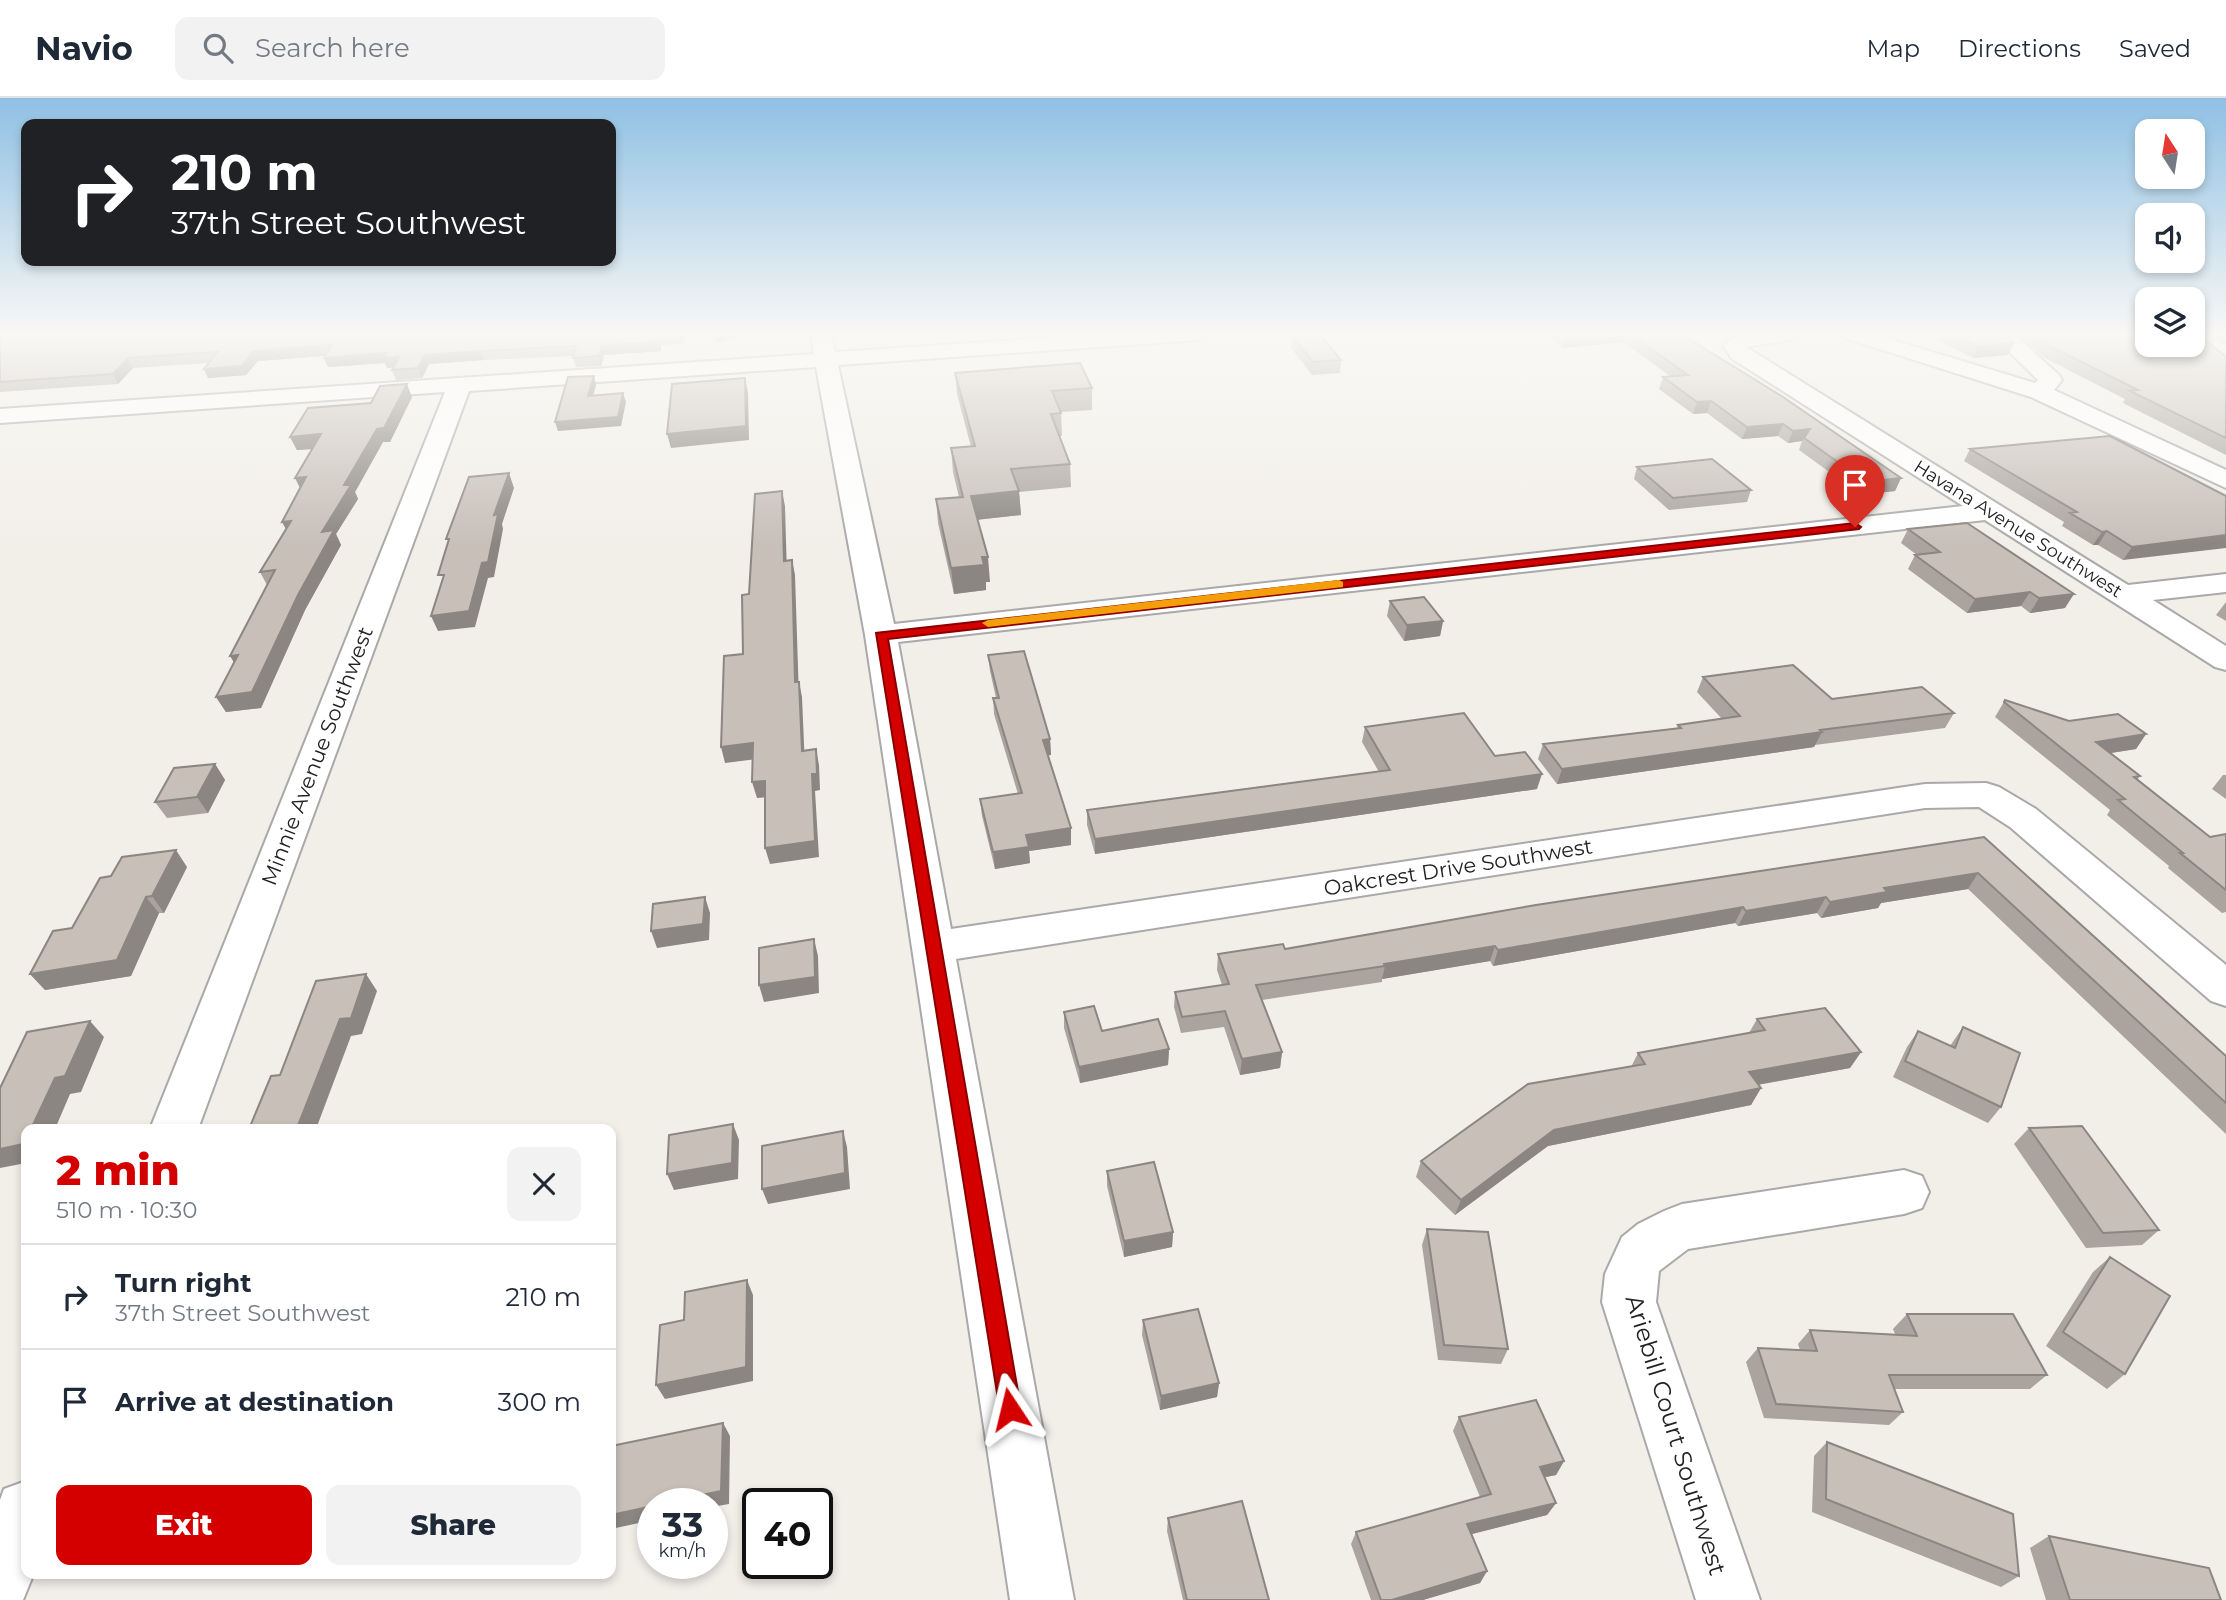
<!DOCTYPE html>
<meta charset="utf-8">
<style>
:root{--surface:#fff;--page:#f2f2f3;--text:#1f2937;--muted:#747a83;--line:#e0e1e3;--accent:#d40000}
body{margin:0;font-family:Montserrat,sans-serif;background:var(--page);color:var(--text);height:100vh;display:flex;flex-direction:column;font-size:26px;white-space:nowrap}
*{box-sizing:border-box;margin:0}
p{font-size:23px;color:var(--muted)}
.icon{flex:none;width:38px;height:38px;fill:none;stroke:currentColor;stroke-width:2;stroke-linecap:round;stroke-linejoin:round}
.map{position:relative;flex:1;overflow:hidden}
.details{position:absolute;left:21px;top:1026px;width:595px;height:455px;display:flex;flex-direction:column;background:var(--surface);border-radius:14px;box-shadow:0 4px 10px #0003}
.details>*{flex:none}
.hud{position:absolute;left:21px;top:21px;width:595px;height:147px;border-radius:14px;box-shadow:0 4px 10px #0003;background:#202124;color:#fff;overflow:hidden}
.needle{width:46px;rotate:348deg}
.controls{position:absolute;left:2135px;top:21px;display:grid;gap:14px}
.controls a{display:grid;place-items:center;width:70px;height:70px;border-radius:14px;background:var(--surface);box-shadow:0 4px 10px #0003;font-size:35px}
.speed{position:absolute;left:637px;top:1390px;display:flex;gap:14px;font-size:35px;font-weight:700;text-align:center}
.speed>*{display:grid;place-content:center;width:91px;height:91px;border-radius:50%;background:var(--surface);box-shadow:0 4px 10px #0003;line-height:1}
.speed small{font-size:18px;font-weight:400}
.speed .limit{border:4px solid #111;border-radius:10px;background:#fff;color:#111}
.pin{position:absolute;display:grid;place-items:center;width:60px;height:60px;color:#fff;margin:-72px -30px;border-radius:50% 50% 50% 0;rotate:-45deg;box-shadow:0 0 7px #0007}
.pin .icon{rotate:45deg}
.me{position:absolute;width:77px;margin:-38px;rotate:350deg;stroke-linejoin:round;filter:drop-shadow(0 0 5px #0008)}
.turn{display:flex;align-items:center;gap:24px;height:147px;padding:0 35px;font-size:32px}
.turn .icon{width:91px;height:91px;stroke-width:2.5}
.turn b{display:block;font-size:49px;line-height:60px}
.round{display:grid;place-items:center;flex:none;width:74px;height:74px;border-radius:14px;background:var(--page)}
.headline{display:flex;align-items:center;justify-content:space-between;height:119px;padding:0 35px}
h1{font-size:42px;font-weight:800;line-height:52px;color:var(--accent)}
.primary-button{display:flex;gap:14px;margin-top:auto;padding:14px 35px}
.primary-button a{flex:1;height:80px;border-radius:14px;background:var(--accent);color:#fff;font-size:28px;font-weight:800;line-height:80px;text-align:center}
.primary-button a+a{background:var(--page);color:var(--text)}
ul{padding:0;list-style:none}
li{display:flex;align-items:center;gap:21px;height:105px;padding:0 35px;border-top:2px solid var(--line)}
li div{flex:1}
li b{display:block;font-size:26px}
li em{font-style:normal}
header{display:flex;align-items:center;gap:42px;box-sizing:border-box;height:98px;padding:0 35px;background:var(--surface);border-bottom:2px solid var(--line)}
header strong{font-size:33px}
nav{display:flex;gap:38px;margin-inline-start:auto;font-size:24px}
.search{width:490px;height:63px;background:var(--page);display:flex;align-items:center;gap:18px;box-sizing:border-box;padding:0 24px;border-radius:14px;color:var(--muted);font-size:26px}
.map>svg:first-child{display:block}
</style>
<header>
<strong>Navio</strong>
<div class="search"><svg class="icon" aria-label="search" viewBox="0 0 24 24"><circle cx="10" cy="10" r="6"/><path d="M15 15l6 6"/></svg>Search here</div>
<nav><a>Map</a><a>Directions</a><a>Saved</a></nav>
</header>
<div class="map">
<svg width="2226" height="1502" viewBox="0 0 2226 1502">
<rect width="100%" height="100%" fill="#f2efe9"/>
<g fill="none" stroke-linecap="round" stroke-linejoin="round">
<g stroke="#a9a9a9" stroke-width="4">
<path id="minor" d="M811,236h20l4,18 273,-18h102l-11,6 -361,25 56,259 1069,-118 -232,-148 -8,-13 18,-11h58l-10,6 -43,7 382,238 98,-11v18l-73,8 73,46v24l-11,-3 -230,-147 -1087,122 53,287 974,-145 61,-1 13,4 37,22 190,156v41l-15,-5 -201,-174 -31,-20 -54,1 -969,151 118,641h-64l-145,-965 -49,-268 -347,24 -271,738h-48l295,-737 -445,31v-14l814,-55z
M1841,236h32l162,49 3,-3 -47,-46h23l45,41 3,5 -8,10 172,80v18l-195,-91 -186,-59z
M1904,1072l18,6 7,16 -7,16 -18,6 -216,35 -29,22 -3,31 104,298h-64l-94,-298 3,-28 17,-37 16,-13 26,-13 18,-7z
M26,1383v92h8l-11,27h-23v-100l4,-11z"/>
</g>
<use href="#minor" fill="#fff" fill-rule="evenodd"/>
</g>
<path fill="#aba49e" d="M0,236h685l-1,9 -23,2v6l-57,4 -3,11 -25,1 -3,-9 1,-2 -90,4 -55,4 -7,14 -26,2 -4,-10 1,-3 -6,1 -2,-5 -57,4 -4,-9 1,-2 -67,5 -12,14 -38,3 -4,-9 5,-6 -76,5 -15,16 -118,8z
M704,236h43l-29,8z
M1546,236h135l220,144 -6,13 -34,4 -62,-45 3,-9 -14,2 -10,-7 -36,3 -35,-26 -14,1 -34,-25 4,-12h8l-47,-35 -61,6z
M1926,236h79l3,21 -35,3z
M2017,236l181,1 26,20 2,1v99l-103,-52 2,-4 -80,-41z
M2210,236h16v12z
M1292,238l49,24 -1,13 -28,2 -21,-27z
M955,275l137,15v22l-31,2 1,24h-3l11,28 1,23 -52,5 2,23 -44,5 13,62h-4v8l-32,4 -16,-71 -2,-24 23,-2 -6,-25 -2,-24 20,-1 -14,-53z
M412,299l-22,45h-7l-28,50 3,7 -22,35 5,11 -36,65 -44,98 -35,4 -10,-15 18,-34 33,-78 -7,-13 26,-43 -4,-7 18,-33 12,-40 -15,1 -7,-13 81,-34z
M1970,351l256,47 -103,64 -25,-15h-5l-31,-19 2,-4 -100,-61z
M1637,369l114,23 -4,12 -78,8 -35,-31z
M1908,431l157,79 -35,5 -9,-7 -54,7 -59,-44 7,-14h2l-16,-12z
M1390,503l53,20 -3,15 -36,5 -17,-25z
M2226,504v19l-10,-6z
M988,557l62,84 1,16h-3l23,90 -42,6 1,12 -35,6 -13,-53 -2,-17 38,-5 -24,-80 -1,-16h3l-6,-27z
M1703,579l129,22 122,14 -9,15 -130,17 -1,2 -257,37 -19,-25 5,-15 134,-16 1,-3 44,-6 -25,-27z
M2005,602l64,21 77,13 -10,15 -26,4 30,23 -3,4 73,57 16,-3v78l-4,1 -54,-45 1,-2 -62,-51 3,-5 -115,-93z
M1365,629l130,29 42,33 -442,65 -8,-29v-15l292,-38 -17,-30z
M215,666l10,16 -17,33 -41,5 -12,-16z
M2223,677h3v24l-14,-10z
M1984,739l242,219v78l-258,-245 -87,14 -3,5 -57,10 -4,-5 -79,13 -3,-3 -242,43 -3,-5 -108,18v3l-120,18 20,52 -2,16 -40,7 -16,-48 -43,6 -7,-26 1,-15 47,-7 -5,-15 1,-16 67,-5z
M187,769l-23,46h-5l-28,63 -86,14 -15,-16 42,-46z
M1064,914l38,19 67,18 -1,16 -88,18 -16,-55z
M1757,921l104,33 -11,16 -92,17 3,3 -10,17 -203,41 -93,69 -39,-38 5,-16 210,-94 7,-14 111,-20z
M1963,929l38,80 -13,16 -95,-46 14,-30 11,-16 32,15z
M2029,1030l130,102 -17,15 -56,3 -72,-104z
M1107,1073l66,61 -1,15 -48,10 -17,-71z
M1427,1131l81,120 -7,15 -63,-4 -16,-115z
M2110,1159l15,117 -18,15 -61,-43 47,-74z
M1907,1216l140,61 -17,14h-136l9,23 -14,13 -125,-7 -18,-56 12,-14 42,2 -2,-6 12,-14 85,4 -2,-5z
M1143,1222l76,63 -2,14 -57,13 -18,-75z
M1459,1319l105,44 -8,14 -11,2 11,26 -9,12 -75,19 15,37 -7,12 -57,17h-52l-20,-56 5,-12 124,-35 -27,-66z
M1827,1344l192,134 -18,11 -189,-75 2,-56z
M1168,1420l101,82h-86l-16,-69z
M2049,1438l172,64h-175l-16,-52z"/>
<path fill="#8b8681" d="M685,236l-1,9 -23,2v6l-57,4 -3,11 -2,-10 3,-10 57,-11z
M716,236h31l-29,8z
M1501,236h42l-43,4z
M1597,236h29l-2,8 -61,6 3,-12z
M2014,245l-6,12 -35,3 5,-11z
M332,247l4,10 -78,6 -12,14 -38,3 -4,-9 49,-18z
M480,253l4,9 -55,4 -7,14 -4,-10 7,-13z
M386,255l13,4 4,10 -16,1 -2,-5 -57,4 -4,-9z
M128,260l5,10 -15,16 -5,-10z
M594,278l2,9 -5,20 -3,-9z
M745,280l3,14 1,48 -78,8 -4,-14z
M407,286l5,13 -22,45h-7l-28,50 3,7 -22,35 5,11 -36,65 -44,98 -35,4 -10,-15 106,-165 22,-47 33,-56z
M623,295l3,9 -5,24 -63,5 -3,-9z
M1711,303l-4,12 -14,1 4,-12z
M1783,326l-5,12 -36,3 5,-12z
M1810,331l-8,12 -14,2 5,-12z
M321,336l6,14 -30,2 -7,-13z
M509,375l5,15 -12,36 1,5 -9,48 -6,1 -13,49 -37,4 -7,-15 63,-101z
M306,379l-4,15 -7,-14z
M1901,380l-6,13 -34,4 5,-13z
M782,393l3,15 2,70 -3,-15z
M1019,393l2,24 -48,5 -2,-24z
M291,423l-1,15 -8,-14z
M2107,433l-9,14h-5l9,-13z
M2226,437v13l-103,12 9,-13z
M982,459h6l2,25h-4v8l-32,4 -3,-26z
M792,462l3,15 4,123 -4,-16z
M2030,494l-9,14 -54,7 8,-14z
M2074,496l-9,14 -35,5 9,-15z
M1443,523l-3,15 -36,5 3,-16z
M238,557l1,16 -9,-15z
M799,584l3,15 3,70 -3,-16z
M1822,634l-8,15 -257,37 5,-15z
M2146,636l-10,15 -50,8 10,-15z
M1050,641l1,16 -7,1 -1,-16z
M753,645l4,16 -32,4 -4,-16z
M816,651l3,16 1,25 -5,1 4,66 -49,7 -5,-16z
M215,666l10,16 -17,33 -11,-16z
M1542,676l-5,15 -442,65v-15z
M765,683l4,16 -12,1 -5,-16z
M1071,730v17l-42,6 1,12 -35,6 -2,-17 33,-17z
M176,752l11,17 -23,46 -12,-17z
M1978,775l-10,16 -87,14 -3,5 -57,10 9,-16 54,-14z
M146,799l13,16 -28,63 -86,14 -15,-16z
M705,799l5,16 -1,27 -52,8 -6,-17z
M1826,799l-9,16 -79,13 8,-15z
M1743,809l-8,16 -242,43 5,-16z
M814,841l4,17 1,37 -55,9 -5,-17z
M1495,848l-5,15 -108,18 3,-13 -1,-2z
M366,876l11,17 -15,43 -11,2 -35,93h-19l43,-110z
M90,923l14,16 -23,55 -11,2 -15,35h-24l24,-51z
M1169,951l-1,16 -88,18 -1,-16z
M1282,954l-2,16 -40,7 2,-16z
M1861,954l-11,16 -111,20 10,-16z
M1761,990l-10,17 -203,41 -93,69 6,-15 93,-70z
M733,1026l6,16 -1,39 -64,11 -7,-16z
M843,1033l4,16 3,42 -82,15 -6,-15z
M26,1040v25l-26,5v-19z
M1173,1134l-1,15 -48,10v-16z
M747,1182l6,15v86l-88,18 -9,-14z
M1219,1285l-2,14 -57,13 1,-14z
M723,1325l7,13 -1,68 -17,3v-4h-49z
M1564,1363l-8,14 -24,5 8,-13z
M1556,1405l-9,12 -87,22 7,-13z
M653,1408v14l-42,9v-14z
M1487,1473l-7,12 -57,17h-31z"/>
<path fill="#c7bfb8" stroke="#8b8681" stroke-width="2" d="M0,236h678l-19,1 -1,6 -56,5 -3,10 -26,2 3,-12 -96,5 -55,4 -7,13 -26,2 7,-13 -16,1 3,-5 -62,5 8,-13 -79,6 -11,15 -38,3 13,-17 -89,6 -15,16 -113,8z
M1319,236l22,26 -28,2 -21,-26z
M1563,236h34l-31,2z
M1630,236h51l102,63 118,81 -35,4 -62,-44 6,-9 -17,2 -10,-7 -36,3 -36,-26 -14,1 -34,-25 25,-2z
M1953,236h52l9,9 -36,4z
M2036,236h111v11h46v-11h5l26,21 2,1v82l-96,-47 8,-1 -87,-43z
M1080,265l12,25 -40,3 9,22 -10,1 19,50 -59,5 8,22 -48,5 17,61h-6l2,8 -33,3 -15,-69 27,-2 -12,-49 24,-2 -20,-73z
M594,278l-6,20 35,-3 -5,24 -63,5 13,-45z
M745,280l1,48 -79,8 5,-50z
M407,286l-23,44 -7,1 -33,56h7l-29,47 12,-2 -36,65 -46,97 -36,5 22,-42 -8,1 45,-86 -15,2 31,-51 -9,1 24,-45 -11,1 26,-44 -31,3 18,-29 63,-5 9,-17z
M2110,338l116,60v39l-94,12 -25,-16 -5,1 -32,-19 7,-1 -107,-63z
M1712,361l39,31 -78,8 -36,-31z
M509,375l-15,42 4,-1 -10,48 -6,1 -13,48 -38,5 13,-41h-6l11,-36h-3l23,-62z
M782,393l2,70 8,-1 3,122h4l3,69 14,-2 1,25h-5l3,67 -50,7v-67l-13,1 1,-39 -32,4 3,-91 19,-2 -1,-59 7,-1 6,-100z
M1967,425l107,71 -35,4 -9,-6 -55,7 -60,-44 25,-3 -32,-23z
M1424,499l19,24 -36,4 -17,-24z
M1024,553l26,88 -7,1 28,88 -45,7 3,12 -36,5 -13,-53 42,-6 -29,-95h6l-11,-43z
M1793,567l39,34 90,-12 32,26 -134,17 2,2 -260,37 -19,-25 138,-16 -3,-3 62,-9 -37,-39z
M2005,602l64,21 49,-7 28,20 -50,8 44,34 -6,1 76,60 16,-3v56l-46,-37h3l-65,-53 7,-1 -121,-97z
M1464,615l31,43 30,-4 17,22 -447,65 -8,-29 303,-40 -25,-43z
M215,666l-18,33 -42,5 19,-34z
M1984,739l242,219v47l-248,-230 -94,15 3,4 -57,10 -4,-5 -80,14 -3,-4 -245,43 -3,-4 -111,18 1,2 -129,19 26,67 -40,7 -17,-48 -43,6 -7,-25 54,-8 -11,-30 65,-10 2,5 251,-44z
M176,752l-24,46 -6,1 -29,63 -87,14 23,-43 19,-3 28,-50 11,-2 11,-19z
M705,799l-2,27 -52,7 2,-27z
M814,841l1,38 -56,8v-37z
M366,876l-15,44 -11,1 -43,109 -48,1 22,-53 9,-1 36,-94z
M1094,908l8,25 56,-12 11,30 -90,18 -15,-55z
M1825,910l36,44 -112,20 12,16 -207,42 -93,70 -40,-39 107,-77 117,-20 -7,-11 127,-23 -8,-11z
M90,923l-25,55 -10,2 -24,51h-5v9l-3,6 -23,5v-61l27,-56z
M1963,929l57,26 -19,54 -96,-46 13,-30 37,17z
M733,1026l-1,39 -65,11 2,-39z
M2082,1028l77,104 -56,3 -74,-105z
M843,1033l2,42 -83,16v-43z
M1154,1064l19,70 -49,9 -17,-70z
M1427,1131l61,3 20,117 -64,-4z
M2110,1159l60,39 -45,78 -62,-42z
M747,1182l-1,87 -90,18 4,-60 24,-5 1,-28z
M1198,1211l21,74 -58,13 -18,-76z
M1907,1216h106l34,61h-158l14,37 -127,-8 -18,-56 59,3 -7,-21 107,6z
M1536,1302l28,61 -24,6 16,36 -89,21 20,47 -95,29h-11l-25,-68 135,-38 -32,-77z
M723,1325l-2,68 -58,12h-10v3l-42,9v-69z
M1827,1344l186,72 6,62 -193,-77z
M1242,1403l27,99h-82l-19,-82z
M2049,1438l160,32 12,32h-151z"/>
<linearGradient id="sky" x2="0" y2="1"><stop stop-color="#8fc0e4"/><stop offset="0.53" stop-color="#f9f8f5"/><stop offset="1" stop-color="#f9f8f5" stop-opacity="0"/></linearGradient>
<rect width="2226" height="446" fill="url(#sky)"/>
<path fill="#d40000" stroke="#8a0000" stroke-width="2" d="M1855,425l6,4 -2,2 -971,110 133,770 -3,9 -8,3 -9,-3 -125,-785z"/>
<path fill="#f59e0b" d="M1339,482l4,2v5l-355,40 -6,-4 6,-3z"/>
<g text-anchor="middle" dominant-baseline="central" stroke-width="5" stroke-linejoin="round" paint-order="stroke">
<g font-size="18" fill="#222" stroke="#fff">
<text transform="translate(2018 431) rotate(32)">Havana Avenue Southwest</text>
</g>
<g font-size="21" fill="#222" stroke="#fff">
<text transform="translate(317 658) rotate(-69)">Minnie Avenue Southwest</text>
<text transform="translate(1458 769) rotate(-9)">Oakcrest Drive Southwest</text>
</g>
<g font-size="24" fill="#222" stroke="#fff">
<text transform="translate(1676 1337) rotate(73)">Ariebill Court Southwest</text>
</g>
</g>
</svg>
<div class="controls">
<a><svg class="needle" viewBox="-14 -14 28 28"><path d="M0-13l5 13h-10z" fill="#e53935"/><path d="M0 13l5-13h-10z" fill="#747a83"/></svg></a>
<a><svg class="icon" aria-label="sound" viewBox="0 0 24 24"><path d="M4 9h4l5-4v14l-5-4H4zM17 9q2 3 0 6"/></svg></a>
<a><svg class="icon" aria-label="layers" viewBox="0 0 24 24"><path d="M12 4l9 5-9 5-9-5zM3 14l9 5 9-5"/></svg></a>
</div>
<div class="speed"><div>33<small>km/h</small></div><div class="limit">40</div></div>
<div class="pin" style="left:1855px;top:429px;background:#d93025"><svg class="icon" aria-label="arrive" viewBox="0 0 24 24"><path d="M6 21V4h12l-3 4 3 4H6"/></svg></div>
<svg class="me" style="left:1010px;top:1311px" viewBox="-20 -20 40 40"><path d="M0-17L14 15 0 8-14 15z" fill="#d40000" stroke="#fff" stroke-width="4"/></svg>
<div class="hud">
<div class="turn"><svg class="icon" aria-label="right" viewBox="0 0 24 24"><path d="M7 20v-9h11M14 6l5 5-5 5"/></svg><div><b>210 m</b>37th Street Southwest</div></div>
</div>
<section class="details">
<div class="headline"><div><h1>2 min</h1><p>510 m · 10:30</p></div><a class="round"><svg class="icon" aria-label="close" viewBox="0 0 24 24"><path d="M6 6l12 12M18 6L6 18"/></svg></a></div>
<ul>
<li><svg class="icon" aria-label="right" viewBox="0 0 24 24"><path d="M7 20v-9h11M14 6l5 5-5 5"/></svg><div><b>Turn right</b><p>37th Street Southwest</p></div><em>210 m</em></li>
<li><svg class="icon" aria-label="arrive" viewBox="0 0 24 24"><path d="M6 21V4h12l-3 4 3 4H6"/></svg><div><b>Arrive at destination</b></div><em>300 m</em></li>
</ul>
<div class="primary-button"><a>Exit</a><a>Share</a></div>
</section>
</div>
